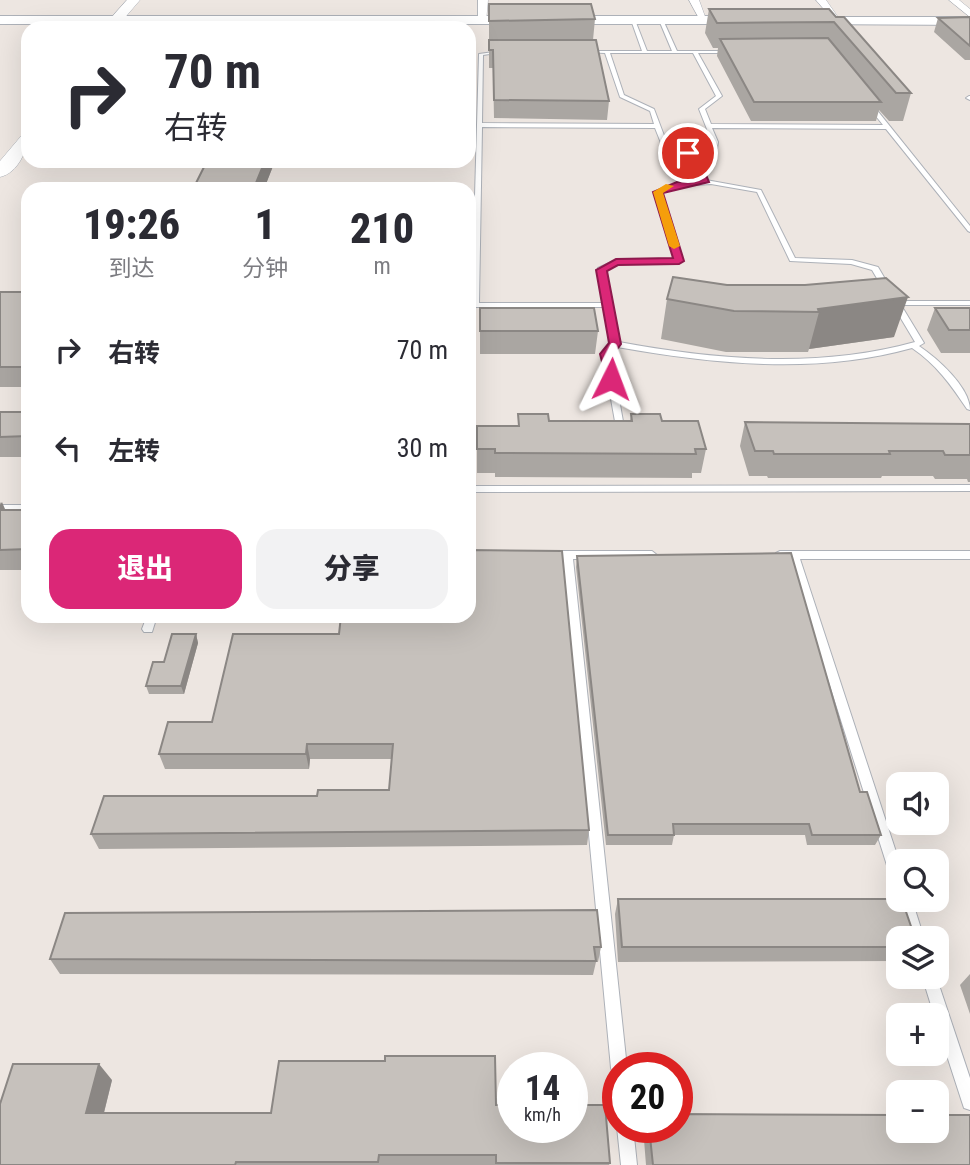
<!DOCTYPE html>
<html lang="zh">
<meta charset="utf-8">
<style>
:root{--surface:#fff;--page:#f2f2f3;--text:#2b2b33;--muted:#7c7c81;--accent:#db2777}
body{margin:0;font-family:"Roboto Condensed","Noto Sans SC",sans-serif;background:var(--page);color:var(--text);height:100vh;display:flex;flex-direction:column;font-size:26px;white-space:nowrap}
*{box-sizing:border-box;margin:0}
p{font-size:23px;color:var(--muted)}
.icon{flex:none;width:38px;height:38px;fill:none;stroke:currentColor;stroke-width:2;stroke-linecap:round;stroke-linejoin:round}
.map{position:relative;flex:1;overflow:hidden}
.side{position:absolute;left:21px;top:182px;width:455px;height:441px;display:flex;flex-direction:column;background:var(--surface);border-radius:21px;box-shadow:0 7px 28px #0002}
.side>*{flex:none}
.top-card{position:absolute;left:21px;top:21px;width:455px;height:147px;border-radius:21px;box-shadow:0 7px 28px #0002;background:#fff;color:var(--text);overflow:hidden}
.tools{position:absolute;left:886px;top:772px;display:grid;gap:14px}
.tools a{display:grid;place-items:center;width:63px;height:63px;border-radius:14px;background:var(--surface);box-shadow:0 7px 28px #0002;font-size:35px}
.speed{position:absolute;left:497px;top:1052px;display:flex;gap:14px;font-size:35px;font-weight:700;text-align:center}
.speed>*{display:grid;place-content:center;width:91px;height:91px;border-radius:50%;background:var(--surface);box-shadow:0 7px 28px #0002;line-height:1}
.speed small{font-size:18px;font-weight:400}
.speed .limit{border:10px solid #d22;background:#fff;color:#111}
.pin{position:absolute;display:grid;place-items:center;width:60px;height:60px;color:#fff;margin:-30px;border:4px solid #fff;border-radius:50%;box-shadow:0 2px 7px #0007}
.me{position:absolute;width:77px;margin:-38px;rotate:3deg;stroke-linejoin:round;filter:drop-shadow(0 0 5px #0008)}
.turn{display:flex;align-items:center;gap:24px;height:147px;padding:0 28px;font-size:32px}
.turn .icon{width:91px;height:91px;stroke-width:2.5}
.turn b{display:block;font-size:49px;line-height:60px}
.eta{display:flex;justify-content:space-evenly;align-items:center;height:119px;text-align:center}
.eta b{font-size:42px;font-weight:800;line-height:49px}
.cta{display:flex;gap:14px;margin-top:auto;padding:14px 28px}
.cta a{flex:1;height:80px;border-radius:21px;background:var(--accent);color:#fff;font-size:28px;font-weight:800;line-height:80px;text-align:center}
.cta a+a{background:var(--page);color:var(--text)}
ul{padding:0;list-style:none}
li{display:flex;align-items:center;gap:21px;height:98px;padding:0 28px}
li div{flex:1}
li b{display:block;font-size:26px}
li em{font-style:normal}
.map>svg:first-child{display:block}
</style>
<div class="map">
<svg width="970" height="1165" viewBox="0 0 970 1165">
<rect width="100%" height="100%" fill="#ede6e1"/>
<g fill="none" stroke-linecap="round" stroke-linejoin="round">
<g stroke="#adb1b8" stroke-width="2">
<path id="service" d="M633,19l2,1 12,31h25l-13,-31 2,-1 2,1 14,31h57l-2,2h-34l24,43 -17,13 6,15 172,1 -16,-20 5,-1 98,122v6l-2,-1 -82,-102 -174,-1 6,14 -1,6 -6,4 -14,3 9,25 55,10 34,68 57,2 26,7 20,34h72v4h-69l23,38 -5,3c18,12 51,41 51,64l-3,-1c-16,-24 -31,-45 -55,-61 -96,27 -199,16 -295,-1l-6,7 13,73 -4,3 -4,-3 -13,-73 8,-10 -7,-37h-128l-7,6v-7l3,-4 7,-248 22,-3 2,1 -20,3 -1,68 172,1 -4,-13 -30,-14 -15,-44 -23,-1 2,-1h58l-11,-31zM610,53h83l23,43 -17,13 13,33 -1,5c-14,6 -29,5 -43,-1l-14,-37 -30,-14zM482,127l173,1 8,20 14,5 14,2 9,26 -20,1 -25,10 20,67 -59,1 -18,8 5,35h-124zM711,184l46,8 33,69 61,3 21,6 43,72c-97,27 -198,18 -296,0l-14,-71 12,-7 64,-2 2,-1 -22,-68 20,-7z
M969,96h1v4l-4,-2z
M177,161h6l-4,3z
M970,485v6l-501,1v-6z
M0,505h28v6h-28z
M563,551h89l5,4 -5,4h-79l54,509h-9v7l-5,-1 -2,-6 -48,-509 -5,-4z
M780,551h190v8h-170l99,302h-1v23l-5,-2 -2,-4 -101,-319 -14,-2 -1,-2 1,-2z
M147,616h10l-5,16h-8l-2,-3z
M898,900h14l12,38h-14z
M922,976h14l34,102v32l-6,-2 -2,-6 -26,-80v-7h-2z
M618,1125v2h15l4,38h-16l-4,-38z"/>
</g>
<g stroke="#adb1b8" stroke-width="1">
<path id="minor" d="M478,0h10l-2,22 -8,-2z
M689,0h10l8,22h-6z
M816,0h10l16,23h-6z
M949,0h10l11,9v8z"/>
</g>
<g stroke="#adb1b8" stroke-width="2">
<path id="tertiary" d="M0,16h743l6,4 -6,4h-743z
M811,17h159v8l-163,-1 -2,-3z"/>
</g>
<g stroke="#adb1b8" stroke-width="1">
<path id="secondary" d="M127,0h13l-24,28h-14z
M28,134c0,16 -10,39 -28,43v-16l22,-26z"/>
</g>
<use href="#service" fill="#fff" fill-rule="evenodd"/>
<use href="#minor" fill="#fff" fill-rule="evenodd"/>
<use href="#tertiary" fill="#fff" fill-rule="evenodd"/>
<use href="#secondary" fill="#fff" fill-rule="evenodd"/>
</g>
<path fill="#aaa6a2" d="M489,4l106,15 -2,21 16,61 -2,19 -113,-2 -1,-50h-4z
M709,9l127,8 75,76 -8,28h-14l-10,-11 -3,11h-125l-34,-65 1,-8h-5l-8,-15z
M970,17v43h-5l-31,-28 4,-14z
M275,161l-11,28h-67l-1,-6z
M727,285h78l89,52 -85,12 -1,3h-82l-65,-13 6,-40z
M0,292h28v95h-28z
M480,308l118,23 -3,23h-115z
M935,308h35v45h-29l-14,-23z
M0,412h28v45h-28z
M518,414l31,7h81l1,-7 31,7 44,28 -5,24h-9v5l-197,-1v-4h-18v-47h41z
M745,422l225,2v58h-2l-1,-3h-32l-2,-3h-51l-1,2h-113l-1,-2h-18l-9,-30z
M0,502l5,8h23v60h-28z
M577,556l283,236 21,43 -6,10h-68l-2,-10h-131l-2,10h-66l-30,-278z
M196,634l2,9 -14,51h-35l-3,-8 18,-24z
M233,634l356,196 -2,15 -488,4 -8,-15 226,-38 72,-6 3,-31h-82l-1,10h-144l-6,-15 53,-32z
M618,899l280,39v23l-280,1 -3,-48z
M601,947l-3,15h-2l-3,13 -533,-1 -10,-15z
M970,974v40l-10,-29z
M112,1080l-8,33h167l225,-8 114,58 -1,2h-609z
M643,1127h34l293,38h-324z"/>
<path fill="#8b8784" d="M265,161h10l-11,28h-7l-1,-6z
M908,297l-14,40 -85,12 10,-37 -1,-3z
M2,502l9,21 -11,-8v-10z
M196,634l2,9 -14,51 -3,-8z
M307,744l3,15 -1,10 -3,-15z
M99,1064l13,16 -12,48 -14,-15z"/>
<path fill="#c6c1bc" stroke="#8b8784" stroke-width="2" d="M489,4h102l4,15 -106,2z
M709,9h120l7,8h8l67,76h-15l-62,-71 -117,1z
M970,17v29l-32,-28z
M828,38l53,64h-127l-34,-63z
M489,40h107l13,61 -115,-1 -1,-50h-4z
M207,161h58l-9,22h-60z
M673,277l54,8h78l81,-7 22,19 -90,12 1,3 -85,-1 -67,-12z
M0,292h28v75h-28z
M480,308h114l4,23h-118z
M935,308h35v22h-21z
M0,412h28v24l-28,1z
M518,414h30l1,7h83l-1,-7h29l2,7h36l8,28h-11l1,5 -201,-1v-4h-18v-23h42z
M745,422l225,2v31h-25l-2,-4h-54l1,3h-116l-1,-3h-18z
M0,510h28v39l-28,1z
M469,550l93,1 27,279 -498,4 13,-38h213l1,-6h71l4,-46h-86l-1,10h-147l9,-32h44l21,-88h106l2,-18h128z
M791,553l69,239h7l14,43h-69l-3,-11h-136l1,11h-66l-31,-279z
M172,634h24l-15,52h-35l7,-24h11z
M618,899h280l4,1 13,38h-17v9h-276z
M597,910l4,37h-7l2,14 -546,-2 15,-46z
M385,1056h110l1,49h17v22h59v-22h33l5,58h-114v-8h-117l-1,7h-142l-1,3h-235v-61l13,-40h86l-13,49h185l8,-52h106z
M677,1114l221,1v15h38v-15h34v50h-317l-4,-38h28z"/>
<path fill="#db2777" stroke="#8e194d" stroke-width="2" d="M685,151h11l13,31 -46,11 21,68 -5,3 -61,1 -11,6 14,73 -8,11 4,24 -10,2 -7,-27 9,-11 -13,-73 20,-11 57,-1 -20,-66 24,-10 22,-2z"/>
<path fill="#f59e0b" d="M666,184l8,2 -11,7 17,53 -6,3 -5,-3 -16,-54z"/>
</svg>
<div class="tools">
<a><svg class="icon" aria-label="sound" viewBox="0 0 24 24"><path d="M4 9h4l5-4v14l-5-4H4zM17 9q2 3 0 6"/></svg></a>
<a><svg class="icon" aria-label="search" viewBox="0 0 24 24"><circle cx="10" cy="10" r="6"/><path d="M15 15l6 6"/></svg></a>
<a><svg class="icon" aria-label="layers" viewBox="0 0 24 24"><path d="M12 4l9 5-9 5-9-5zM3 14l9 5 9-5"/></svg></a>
<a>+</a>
<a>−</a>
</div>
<div class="speed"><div>14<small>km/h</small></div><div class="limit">20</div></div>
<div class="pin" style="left:688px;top:153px;background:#d93025"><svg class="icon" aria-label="arrive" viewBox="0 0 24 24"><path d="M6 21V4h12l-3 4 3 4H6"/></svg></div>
<svg class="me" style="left:611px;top:379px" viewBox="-20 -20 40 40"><path d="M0-17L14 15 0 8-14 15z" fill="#db2777" stroke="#fff" stroke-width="4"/></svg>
<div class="top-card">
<div class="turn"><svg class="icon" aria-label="right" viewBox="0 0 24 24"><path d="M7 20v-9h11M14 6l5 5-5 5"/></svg><div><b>70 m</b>右转</div></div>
</div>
<section class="side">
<div class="eta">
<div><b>19:26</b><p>到达</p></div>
<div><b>1</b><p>分钟</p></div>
<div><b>210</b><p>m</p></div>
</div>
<ul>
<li><svg class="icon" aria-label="right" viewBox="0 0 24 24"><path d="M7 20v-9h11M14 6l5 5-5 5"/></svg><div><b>右转</b></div><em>70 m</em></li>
<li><svg class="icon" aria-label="left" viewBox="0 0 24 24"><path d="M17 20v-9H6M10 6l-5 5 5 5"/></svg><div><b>左转</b></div><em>30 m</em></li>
</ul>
<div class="cta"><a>退出</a><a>分享</a></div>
</section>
</div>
